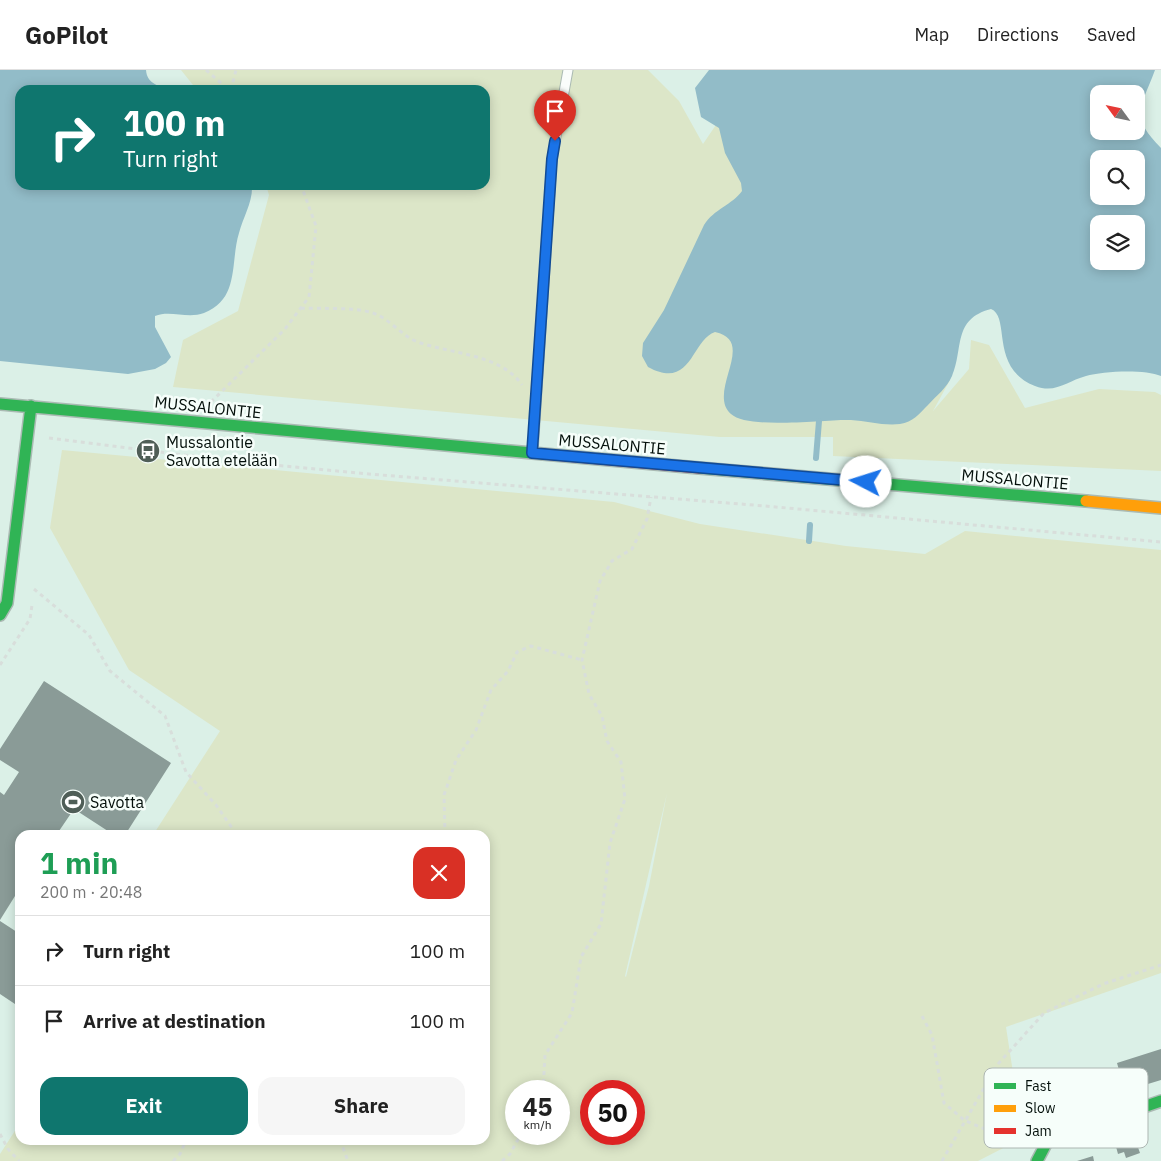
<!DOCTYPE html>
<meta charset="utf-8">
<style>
:root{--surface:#fff;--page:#f6f6f6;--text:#222;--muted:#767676;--line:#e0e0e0;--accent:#0f766e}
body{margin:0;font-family:"IBM Plex Sans",sans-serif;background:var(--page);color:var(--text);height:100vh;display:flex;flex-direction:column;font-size:19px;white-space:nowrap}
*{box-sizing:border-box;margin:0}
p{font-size:16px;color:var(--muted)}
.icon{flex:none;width:28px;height:28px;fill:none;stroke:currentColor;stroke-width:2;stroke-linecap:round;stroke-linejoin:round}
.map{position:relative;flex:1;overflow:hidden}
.panel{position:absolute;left:15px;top:760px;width:475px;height:315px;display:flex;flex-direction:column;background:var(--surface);border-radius:15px;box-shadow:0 2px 12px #0003}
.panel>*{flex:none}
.banner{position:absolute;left:15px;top:15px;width:475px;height:105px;border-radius:15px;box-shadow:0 2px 12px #0003;background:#0f766e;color:#fff;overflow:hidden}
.needle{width:32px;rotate:303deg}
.fabs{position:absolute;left:1090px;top:15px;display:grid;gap:10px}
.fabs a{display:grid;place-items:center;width:55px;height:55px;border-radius:10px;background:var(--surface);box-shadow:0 2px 12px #0003;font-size:25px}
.speed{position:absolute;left:505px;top:1010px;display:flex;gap:10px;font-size:25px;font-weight:700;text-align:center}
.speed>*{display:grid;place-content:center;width:65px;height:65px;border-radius:50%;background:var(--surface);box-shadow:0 2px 12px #0003;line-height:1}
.speed small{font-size:12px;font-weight:400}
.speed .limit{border:8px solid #d22;background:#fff;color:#111}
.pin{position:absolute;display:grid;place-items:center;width:42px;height:42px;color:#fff;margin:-51px -21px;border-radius:50% 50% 50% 0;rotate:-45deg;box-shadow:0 0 5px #0007}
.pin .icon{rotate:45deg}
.me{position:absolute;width:55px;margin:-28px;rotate:275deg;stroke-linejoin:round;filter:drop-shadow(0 0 4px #0008)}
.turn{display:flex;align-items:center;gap:18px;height:105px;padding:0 25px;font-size:22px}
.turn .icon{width:65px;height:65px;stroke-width:2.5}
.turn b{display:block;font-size:35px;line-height:42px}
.round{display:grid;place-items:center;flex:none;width:52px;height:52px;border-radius:15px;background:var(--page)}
.head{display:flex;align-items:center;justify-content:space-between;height:85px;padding:0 25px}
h1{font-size:30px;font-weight:800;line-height:38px;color:#1e9e55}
.action{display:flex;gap:10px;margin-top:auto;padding:10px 25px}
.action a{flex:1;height:58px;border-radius:15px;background:var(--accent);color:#fff;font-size:20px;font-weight:800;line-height:58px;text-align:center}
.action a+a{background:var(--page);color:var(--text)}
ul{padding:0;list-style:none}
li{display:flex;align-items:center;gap:15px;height:70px;padding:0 25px;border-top:1px solid var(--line)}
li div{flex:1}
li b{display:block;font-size:19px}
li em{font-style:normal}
header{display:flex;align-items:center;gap:30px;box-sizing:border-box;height:70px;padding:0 25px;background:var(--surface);border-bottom:1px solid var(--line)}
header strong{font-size:24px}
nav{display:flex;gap:28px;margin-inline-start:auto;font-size:18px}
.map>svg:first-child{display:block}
</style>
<header>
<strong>GoPilot</strong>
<nav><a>Map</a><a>Directions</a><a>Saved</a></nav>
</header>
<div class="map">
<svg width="1161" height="1091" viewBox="0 0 1161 1091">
<rect width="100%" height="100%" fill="#dbf0e7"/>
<path fill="#dce6c8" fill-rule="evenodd" d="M181,0h467l31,31 24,43 19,-28 89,283 139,-19 -17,31 36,-42 2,-29 18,5 36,63 74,-19 56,3 6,3v76l-328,-15v-19h-113l-547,-50 10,-47 55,-29 31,-116 -3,-10h219v-95h-288z
M62,380l552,52 86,22 146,22 79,8 40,-23 196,19v423l-155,54 17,111 -45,23h-978v-7l20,-31v17h465v-305h-332l67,-104 -91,-61 -79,-142zM667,723l-18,93 -23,91 -1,-1zM559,1021v43h-43v-43zM591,1021h43v43h-43z"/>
<path fill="#92bcc8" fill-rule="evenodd" d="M0,0h146c1,13 11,15 22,20h-148v95h232c1,17 -9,32 -13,48 -9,29 1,66 -35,80 -16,6 -34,-3 -49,3v11l16,30 -5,6 -11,6 -27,5 -128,-13z
M709,0h446c-14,38 -26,46 6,78v228c-16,-7 -58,-5 -75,0 -19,5 -30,18 -51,10 -46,-18 -24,-69 -44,-77 -39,10 -27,40 -39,67 -5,12 -16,20 -24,29 -9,9 -15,17 -28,19 -16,2 -33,-3 -49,-4 -26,-1 -103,10 -120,-6 -25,-22 27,-73 -16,-82 -24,8 -23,59 -67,35l-6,-11 1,-13 21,-33 40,-85c10,-16 28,-20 38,-34l-1,-8 -16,-30 -6,-25 -18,-11 -6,-29zM1099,24h37v37h-37zM1099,89h37v37h-37zM1099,154h37v37h-37z"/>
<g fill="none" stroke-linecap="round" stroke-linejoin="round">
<path stroke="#92bcc8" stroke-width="6" d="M816,388l3,-37
M809,471l1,-16"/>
</g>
<path fill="#8a9b97" d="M44,611l127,82 -46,72h-11l-40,-26 -15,22 7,4h-46v53l-20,32v-128l4,3 15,-23 -19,-12v-11z
M0,851l20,13v63l-5,7 -15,-10z
M1161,979v31l-36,11 -8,-28z
M1134,1066l6,17 -14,5 -2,-6 -6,2 -3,-11z
M1093,1086l1,5h-17z"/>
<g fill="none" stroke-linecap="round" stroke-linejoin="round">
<g stroke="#aabab3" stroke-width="11">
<path id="lane" d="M533,383l19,-294 16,-89"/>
</g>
<g stroke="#aabab3" stroke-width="14">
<path id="fast" d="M0,334l543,50
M699,398l387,33
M0,545l7,-12 24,-197
M1037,1091l11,-21 113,-39"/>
</g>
<g stroke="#aabab3" stroke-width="14">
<path id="slow" d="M1086,431l75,7"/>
</g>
<g stroke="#aabab3" stroke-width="14">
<path id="jam" d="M543,384l156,14"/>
</g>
<path stroke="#d8dedb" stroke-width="3" stroke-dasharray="4 4" stroke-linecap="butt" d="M206,0l23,20
M231,20l5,-20
M301,238c21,1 50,-1 69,4 19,5 31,24 48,30 33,12 83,12 104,43
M211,332l74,-73 24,-32 7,-71 -15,-41
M49,368l192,24 128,12 396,32 396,36
M34,519l55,46 21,36 55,45 21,56 30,33 21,30
M0,595l30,-46 2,-14
M445,765l-1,-40 12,-35 20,-30 15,-40 17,-19 9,-19 14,-6 51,14
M922,946l10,19 12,68 20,17 25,11 36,7
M543,1021l2,-36 27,-42 9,-56 20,-33 9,-81 15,-44 -4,-37 -14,-21 -5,-25 -13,-22 -7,-34 18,-79 12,-20 20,-12 15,-30 4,-22
M0,1064l8,15 11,12
M340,1070l8,21
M173,1091l7,-7 6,-14
M502,1091l8,-7 11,-20
M942,1091l56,-97 46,-51 59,-29 58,-19"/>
<use href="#lane" stroke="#fafdfb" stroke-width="9"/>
<use href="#fast" stroke="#30b455" stroke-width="11"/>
<use href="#slow" stroke="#ff9f0a" stroke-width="11"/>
<use href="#jam" stroke="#e5322d" stroke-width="11"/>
</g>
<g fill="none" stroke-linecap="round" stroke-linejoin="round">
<g stroke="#114b97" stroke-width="12">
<path id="route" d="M555,71l-3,18 -20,294 334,29"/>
</g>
<use href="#route" stroke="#1a73e8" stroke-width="9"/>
</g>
<defs>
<g id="bus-disc" transform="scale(1.25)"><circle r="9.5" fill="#4f5e57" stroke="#f6fefa"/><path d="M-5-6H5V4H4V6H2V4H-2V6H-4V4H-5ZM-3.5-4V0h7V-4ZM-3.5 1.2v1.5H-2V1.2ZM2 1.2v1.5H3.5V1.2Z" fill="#fff"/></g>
<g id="stadium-disc" transform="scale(1.25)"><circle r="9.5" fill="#4f5e57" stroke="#f6fefa"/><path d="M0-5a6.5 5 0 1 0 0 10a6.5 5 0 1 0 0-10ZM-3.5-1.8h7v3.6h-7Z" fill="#fff"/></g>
</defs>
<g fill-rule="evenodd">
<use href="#bus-disc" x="148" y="381"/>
<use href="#stadium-disc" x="73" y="732"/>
</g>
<g text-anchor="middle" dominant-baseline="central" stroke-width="5" stroke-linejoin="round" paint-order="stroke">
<g font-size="16" fill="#030f0a" stroke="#f6fefa">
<text transform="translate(208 337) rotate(6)">MUSSALONTIE</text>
<text transform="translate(612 374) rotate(5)">MUSSALONTIE</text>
<text transform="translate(1015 409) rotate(5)">MUSSALONTIE</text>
</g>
<g font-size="16" fill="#030f0a" stroke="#f6fefa" text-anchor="start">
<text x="166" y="372">Mussalontie<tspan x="166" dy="18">Savotta etelään</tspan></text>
<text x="90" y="732">Savotta</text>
</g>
</g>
<rect x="984" y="998" width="164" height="80" rx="8" fill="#f6fefa" stroke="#adb6b2" stroke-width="1"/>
<rect x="994" y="1013" width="22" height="6" fill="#30b455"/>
<rect x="994" y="1035" width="22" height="7" fill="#ff9f0a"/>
<rect x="994" y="1058" width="22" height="6" fill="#e5322d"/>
<g font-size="14" fill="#030f0a">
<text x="1025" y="1021">Fast</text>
<text x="1025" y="1043">Slow</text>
<text x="1025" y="1066">Jam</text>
</g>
</svg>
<div class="fabs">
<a><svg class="needle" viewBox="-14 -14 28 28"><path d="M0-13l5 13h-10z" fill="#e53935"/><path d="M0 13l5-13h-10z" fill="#767676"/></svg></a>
<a><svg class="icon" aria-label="search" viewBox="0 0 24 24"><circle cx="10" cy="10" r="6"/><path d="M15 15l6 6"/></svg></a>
<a><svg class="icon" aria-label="layers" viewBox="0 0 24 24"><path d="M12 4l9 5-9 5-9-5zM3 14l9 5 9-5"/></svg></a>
</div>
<div class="speed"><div>45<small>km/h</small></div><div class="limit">50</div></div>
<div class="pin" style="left:555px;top:71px;background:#d93025"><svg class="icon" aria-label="arrive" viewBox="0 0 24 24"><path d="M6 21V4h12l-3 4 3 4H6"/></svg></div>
<svg class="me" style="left:866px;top:412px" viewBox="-20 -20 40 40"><circle r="19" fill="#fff"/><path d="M0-13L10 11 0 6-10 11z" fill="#1a73e8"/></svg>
<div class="banner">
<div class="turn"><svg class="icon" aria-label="right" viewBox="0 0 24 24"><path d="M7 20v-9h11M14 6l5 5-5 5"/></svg><div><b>100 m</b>Turn right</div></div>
</div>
<section class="panel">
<div class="head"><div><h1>1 min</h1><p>200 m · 20:48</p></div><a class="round" style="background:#d93025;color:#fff"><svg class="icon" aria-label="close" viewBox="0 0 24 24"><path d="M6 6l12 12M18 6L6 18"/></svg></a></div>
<ul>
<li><svg class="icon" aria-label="right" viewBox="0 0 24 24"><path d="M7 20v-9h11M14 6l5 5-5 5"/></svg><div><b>Turn right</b></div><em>100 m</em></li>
<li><svg class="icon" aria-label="arrive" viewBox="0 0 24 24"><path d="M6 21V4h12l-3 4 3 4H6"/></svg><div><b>Arrive at destination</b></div><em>100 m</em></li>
</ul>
<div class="action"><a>Exit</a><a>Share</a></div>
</section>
</div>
